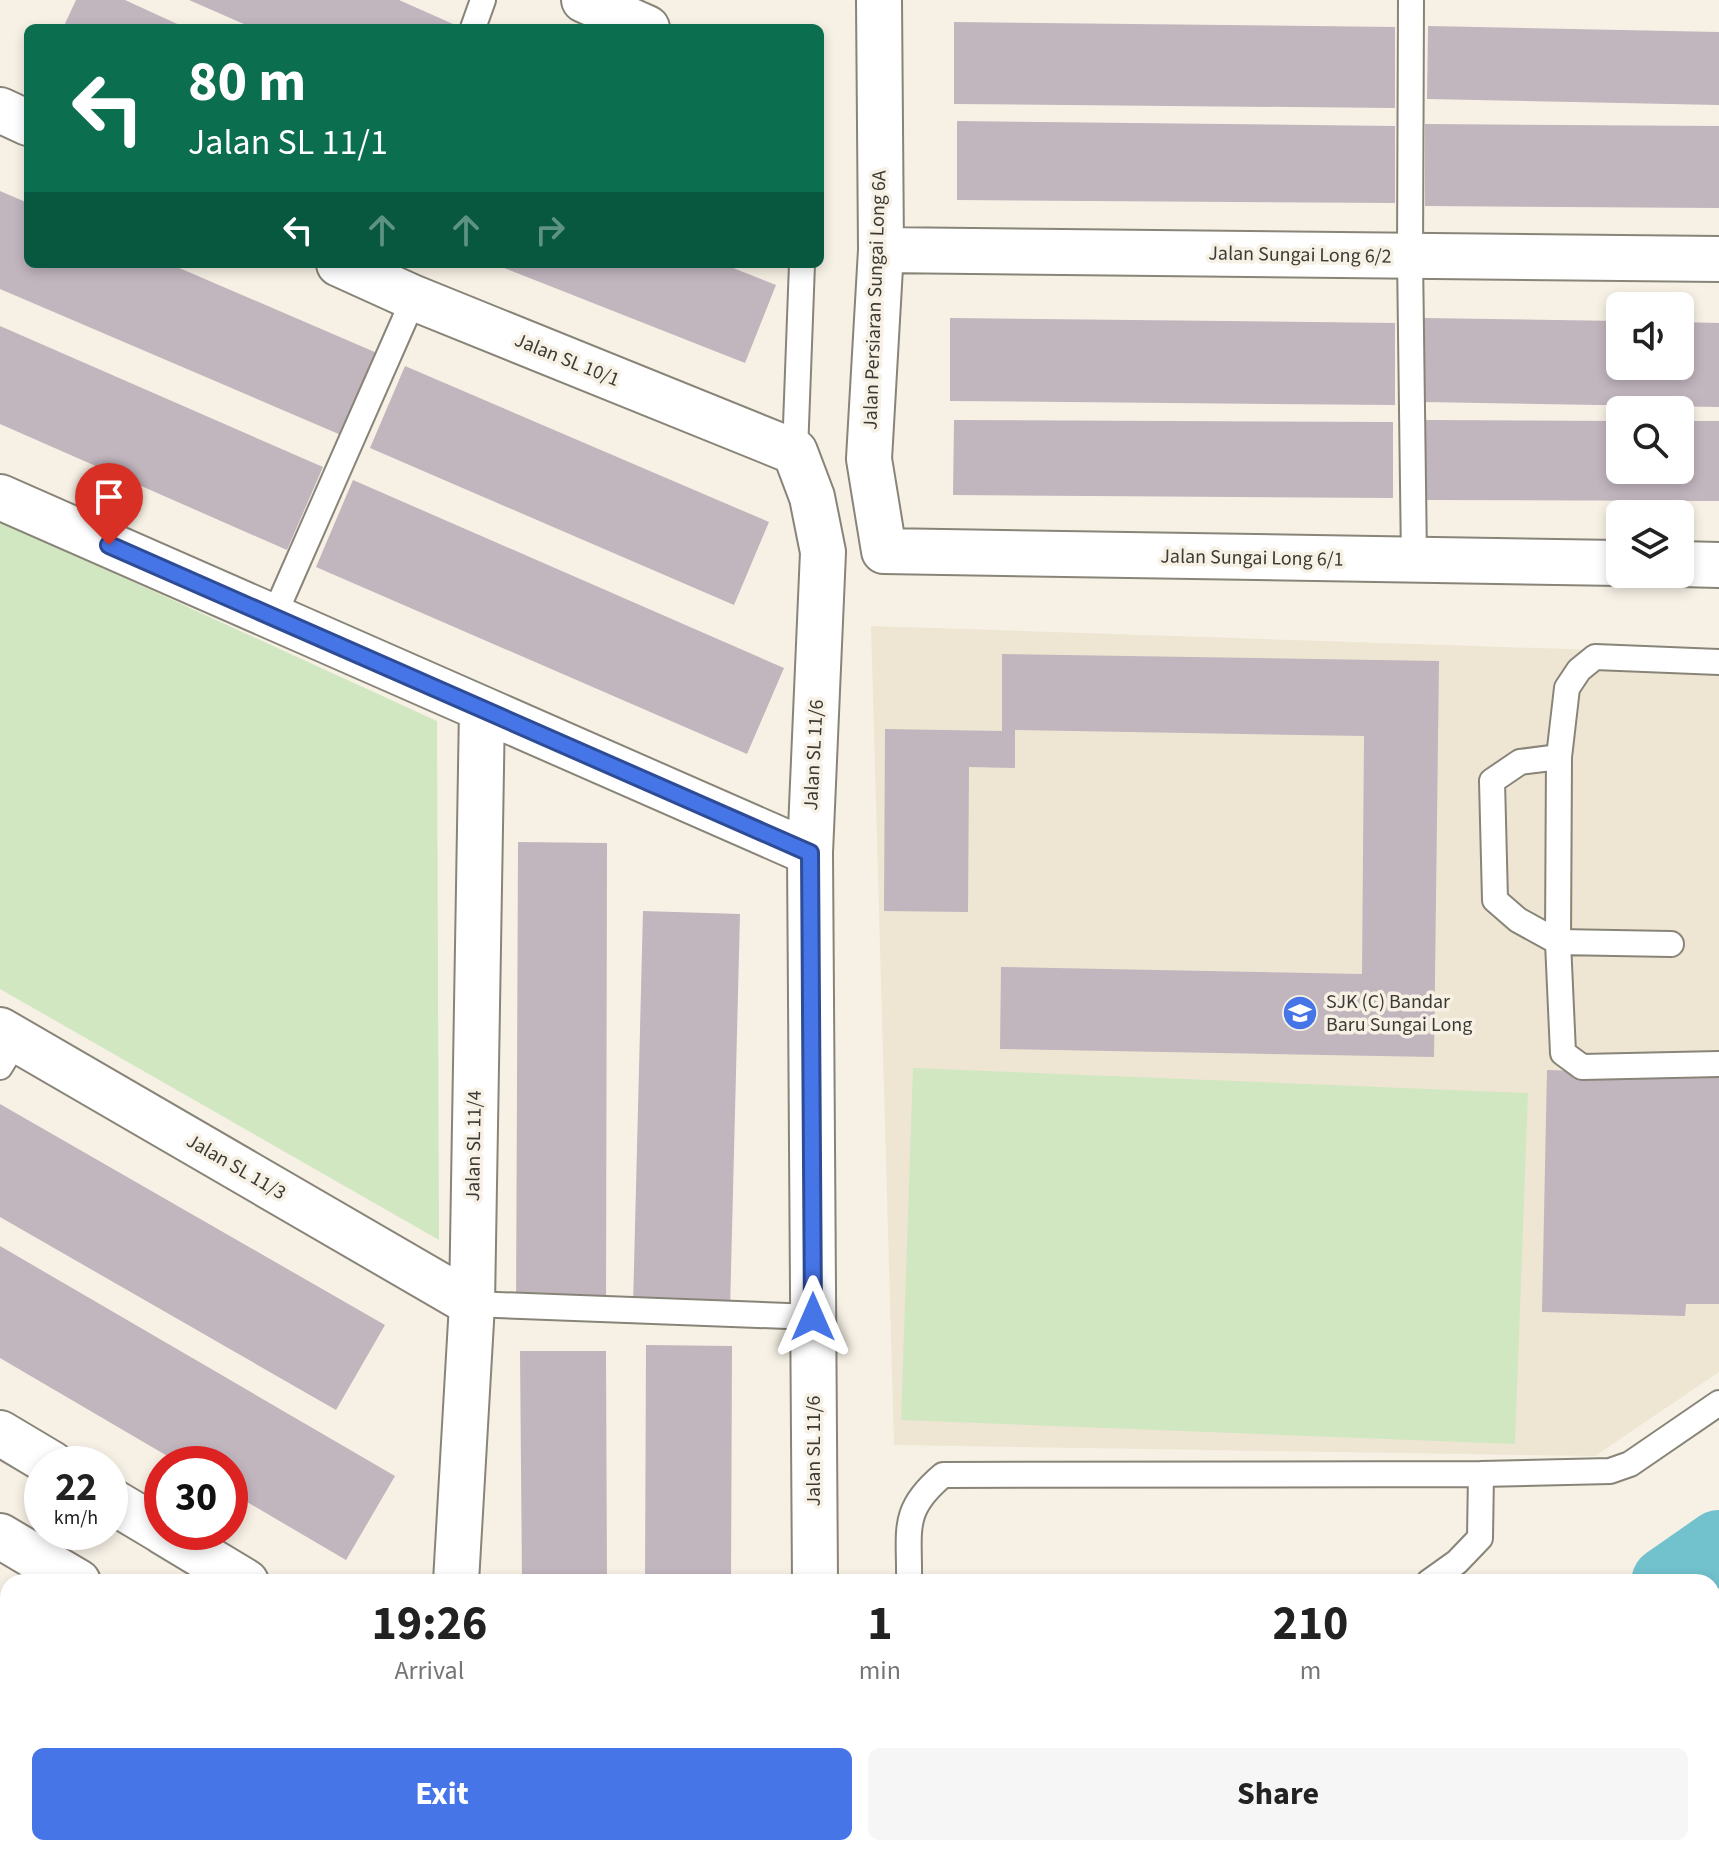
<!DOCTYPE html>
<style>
:root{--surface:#fff;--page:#f6f6f6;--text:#222;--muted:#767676;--accent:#4675e7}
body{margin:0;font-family:"Source Sans 3",sans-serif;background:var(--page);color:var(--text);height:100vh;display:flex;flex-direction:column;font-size:30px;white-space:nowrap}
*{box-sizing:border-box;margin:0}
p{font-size:26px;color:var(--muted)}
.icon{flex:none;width:44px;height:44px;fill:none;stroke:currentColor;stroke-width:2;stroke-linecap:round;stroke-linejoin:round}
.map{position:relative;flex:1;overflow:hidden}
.side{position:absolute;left:0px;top:1574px;width:1720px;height:282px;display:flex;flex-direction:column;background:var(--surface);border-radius:24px 24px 0 0;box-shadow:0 4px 12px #0003}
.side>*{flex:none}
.hud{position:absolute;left:24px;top:24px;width:800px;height:244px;border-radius:12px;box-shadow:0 4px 12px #0003;background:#0b6e4f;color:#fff;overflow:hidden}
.tools{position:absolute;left:1606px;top:292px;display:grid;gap:16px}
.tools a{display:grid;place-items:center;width:88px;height:88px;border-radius:12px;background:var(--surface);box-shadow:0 4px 12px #0003;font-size:40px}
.speed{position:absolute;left:24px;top:1446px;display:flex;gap:16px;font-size:40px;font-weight:700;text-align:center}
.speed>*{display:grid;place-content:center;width:104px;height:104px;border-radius:50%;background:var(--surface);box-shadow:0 4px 12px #0003;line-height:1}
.speed small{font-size:20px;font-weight:400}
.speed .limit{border:12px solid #d22;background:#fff;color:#111}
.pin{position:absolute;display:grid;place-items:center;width:68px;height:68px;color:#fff;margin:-82px -34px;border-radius:50% 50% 50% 0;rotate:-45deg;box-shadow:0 0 8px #0007}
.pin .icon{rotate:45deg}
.me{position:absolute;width:88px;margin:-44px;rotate:0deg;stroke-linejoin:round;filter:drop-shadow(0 0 6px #0008)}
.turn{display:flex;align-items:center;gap:28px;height:168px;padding:0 32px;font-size:36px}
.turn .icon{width:104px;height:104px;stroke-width:2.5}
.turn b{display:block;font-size:56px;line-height:68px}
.lanes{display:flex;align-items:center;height:76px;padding:0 32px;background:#0003;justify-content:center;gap:40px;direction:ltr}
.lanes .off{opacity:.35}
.eta{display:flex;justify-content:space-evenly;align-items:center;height:136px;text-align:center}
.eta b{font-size:48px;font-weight:700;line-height:56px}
.cta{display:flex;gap:16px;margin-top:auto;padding:16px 32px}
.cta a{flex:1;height:92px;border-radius:12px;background:var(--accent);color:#fff;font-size:32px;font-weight:700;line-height:92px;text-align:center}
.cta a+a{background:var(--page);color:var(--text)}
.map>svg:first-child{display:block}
</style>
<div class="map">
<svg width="1719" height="1855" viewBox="0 0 1719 1855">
<rect width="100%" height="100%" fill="#f7f1e5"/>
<path fill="#eee6d3" d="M871,626l848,28v718l-124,84 -701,-11z
M1719,1618v237h-356l11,-7h338v-225z"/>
<path fill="#d0e7c1" d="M0,521l437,200 2,519 -439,-251z
M913,1068l615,25 -13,351 -614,-24z"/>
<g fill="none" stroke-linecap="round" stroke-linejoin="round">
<path stroke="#71c2cd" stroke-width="70" d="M1666,1582l53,-37
M1278,1855l10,-7"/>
</g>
<path fill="#c1b5be" d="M76,0h49l61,28h-123z
M189,0h210l63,28h-209z
M954,22l441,5v81l-441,-4z
M1428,26l291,6v73l-292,-6z
M957,121l438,5v77l-438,-3z
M1425,124l294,2v82l-294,-2z
M0,191l28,12v61h142l207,89 -36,82 -341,-146z
M494,264h229l53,21 -31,78z
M950,318l445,5v82l-445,-4z
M1423,318l197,3v45h60v-44l39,1v84l-297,-5z
M0,326l323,141 -36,83 -287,-126z
M405,366l364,156 -35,83 -364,-157z
M954,420l439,2v76l-440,-3z
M1426,420l194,1v49h60v-49h39v80l-293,-1z
M353,480l431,188 -37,86 -431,-187z
M1002,654l437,7 -5,396 -434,-8 1,-82 361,7 2,-238 -349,-6v38l-46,-1 -1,145 -84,-1 1,-182 117,2z
M518,842l89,1 -1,475h-90z
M643,911l97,3 -10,396 -97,-4z
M1547,1070l172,5v229h-33l-1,12 -143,-4z
M0,1104l385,221 -49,85 -336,-193z
M0,1246l395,230 -49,84 -116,-68v-28h-49l-181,-106z
M646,1345l86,1 -1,236h-86z
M520,1351h86l1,231h-85z
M0,1609l8,5v158l-8,-5z
M145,1848h263l12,7h-264z
M1566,1848h126l5,7h-141z"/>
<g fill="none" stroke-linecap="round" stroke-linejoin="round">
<g stroke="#888478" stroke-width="28">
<path id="service" d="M1411,0l-1,256 4,304
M473,28l10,-28
M795,452l7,-188
M273,618l141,-320
M1719,662l-124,-5 -16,13 -12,18 -8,69 -1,185 5,111 19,14 137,-3
M1559,757l-39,5 -28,19 3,119 23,20 40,22 113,2
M0,1067l17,-28
M472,1304l341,13
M909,1582c1,-52 -9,-71 34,-107l538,-1 129,-3 20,-7 89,-61
M1429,1582l28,-20 23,-24 1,-64
M0,1804l8,5
M993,1848l34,7"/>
</g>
<g stroke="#888478" stroke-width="48">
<path id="minor" d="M584,0l63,28
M879,0l2,250 -12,209 15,92 736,12
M0,110l28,13
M881,250l838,9
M339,264l75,34 381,154 17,45 11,55 -13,301 5,729
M0,497l810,356
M1680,564l39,1
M0,1030l472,274
M0,1433l52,31
M110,1500l52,31
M163,1532l83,50
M0,1536l78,46
M456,1582l16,-278 10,-595
M534,1848l12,7
M695,1848l11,7
M817,1848v7
M55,1855l4,-7"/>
</g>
<use href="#service" stroke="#fff" stroke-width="24"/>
<use href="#minor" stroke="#fff" stroke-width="44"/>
</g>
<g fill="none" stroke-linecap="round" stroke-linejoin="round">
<g stroke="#2e4c96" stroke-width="20">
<path id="route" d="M109,545l701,308 3,464"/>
</g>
<use href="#route" stroke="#4675e7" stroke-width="14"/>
</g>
<defs>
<g id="school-disc" transform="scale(1.8)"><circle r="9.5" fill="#4675e7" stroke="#f7f1e5"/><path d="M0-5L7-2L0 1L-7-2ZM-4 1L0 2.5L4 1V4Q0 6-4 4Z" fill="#fff"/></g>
</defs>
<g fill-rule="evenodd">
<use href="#school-disc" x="1300" y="1013"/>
</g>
<g text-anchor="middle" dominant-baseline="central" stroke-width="7" stroke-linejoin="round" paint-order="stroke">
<g font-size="20" fill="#3c3a35" stroke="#f7f1e5">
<text transform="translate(1300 255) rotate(1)">Jalan Sungai Long 6/2</text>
<text transform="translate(875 300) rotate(-88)">Jalan Persiaran Sungai Long 6A</text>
<text transform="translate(567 360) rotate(22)">Jalan SL 10/1</text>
<text transform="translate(1252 558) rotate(1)">Jalan Sungai Long 6/1</text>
<text transform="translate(814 755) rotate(-87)">Jalan SL 11/6</text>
<text transform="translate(474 1146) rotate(-89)">Jalan SL 11/4</text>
<text transform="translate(236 1167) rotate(30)">Jalan SL 11/3</text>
<text transform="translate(814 1451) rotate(-90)">Jalan SL 11/6</text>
</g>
<g font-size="20" fill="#3c3a35" stroke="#f7f1e5" text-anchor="start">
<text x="1326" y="1002">SJK (C) Bandar<tspan x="1326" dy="23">Baru Sungai Long</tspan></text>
</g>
</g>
</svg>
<div class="tools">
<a><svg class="icon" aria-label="sound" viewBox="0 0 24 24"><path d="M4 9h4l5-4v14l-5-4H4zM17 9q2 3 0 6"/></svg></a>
<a><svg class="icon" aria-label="search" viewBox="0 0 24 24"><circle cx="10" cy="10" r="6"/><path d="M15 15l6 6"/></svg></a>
<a><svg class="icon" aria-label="layers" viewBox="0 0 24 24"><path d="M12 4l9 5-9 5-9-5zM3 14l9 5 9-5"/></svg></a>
</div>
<div class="speed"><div>22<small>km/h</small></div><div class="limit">30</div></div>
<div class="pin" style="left:109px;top:545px;background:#d93025"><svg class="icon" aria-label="arrive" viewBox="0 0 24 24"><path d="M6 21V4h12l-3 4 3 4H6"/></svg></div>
<svg class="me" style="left:813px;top:1317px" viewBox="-20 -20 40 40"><path d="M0-17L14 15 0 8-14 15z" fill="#4675e7" stroke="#fff" stroke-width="4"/></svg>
<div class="hud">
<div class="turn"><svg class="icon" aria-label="left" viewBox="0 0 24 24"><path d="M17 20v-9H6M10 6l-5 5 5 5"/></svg><div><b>80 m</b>Jalan SL 11/1</div></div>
<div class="lanes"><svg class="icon" aria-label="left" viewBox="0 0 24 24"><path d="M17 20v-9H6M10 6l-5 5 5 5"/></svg><svg class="icon off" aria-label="ahead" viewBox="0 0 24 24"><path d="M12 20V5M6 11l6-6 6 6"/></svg><svg class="icon off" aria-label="ahead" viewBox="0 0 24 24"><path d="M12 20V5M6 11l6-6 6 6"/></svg><svg class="icon off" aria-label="right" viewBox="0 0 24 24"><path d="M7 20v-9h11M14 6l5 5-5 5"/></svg></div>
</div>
<section class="side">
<div class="eta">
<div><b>19:26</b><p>Arrival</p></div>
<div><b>1</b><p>min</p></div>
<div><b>210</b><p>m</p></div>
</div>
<div class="cta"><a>Exit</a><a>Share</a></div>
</section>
</div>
